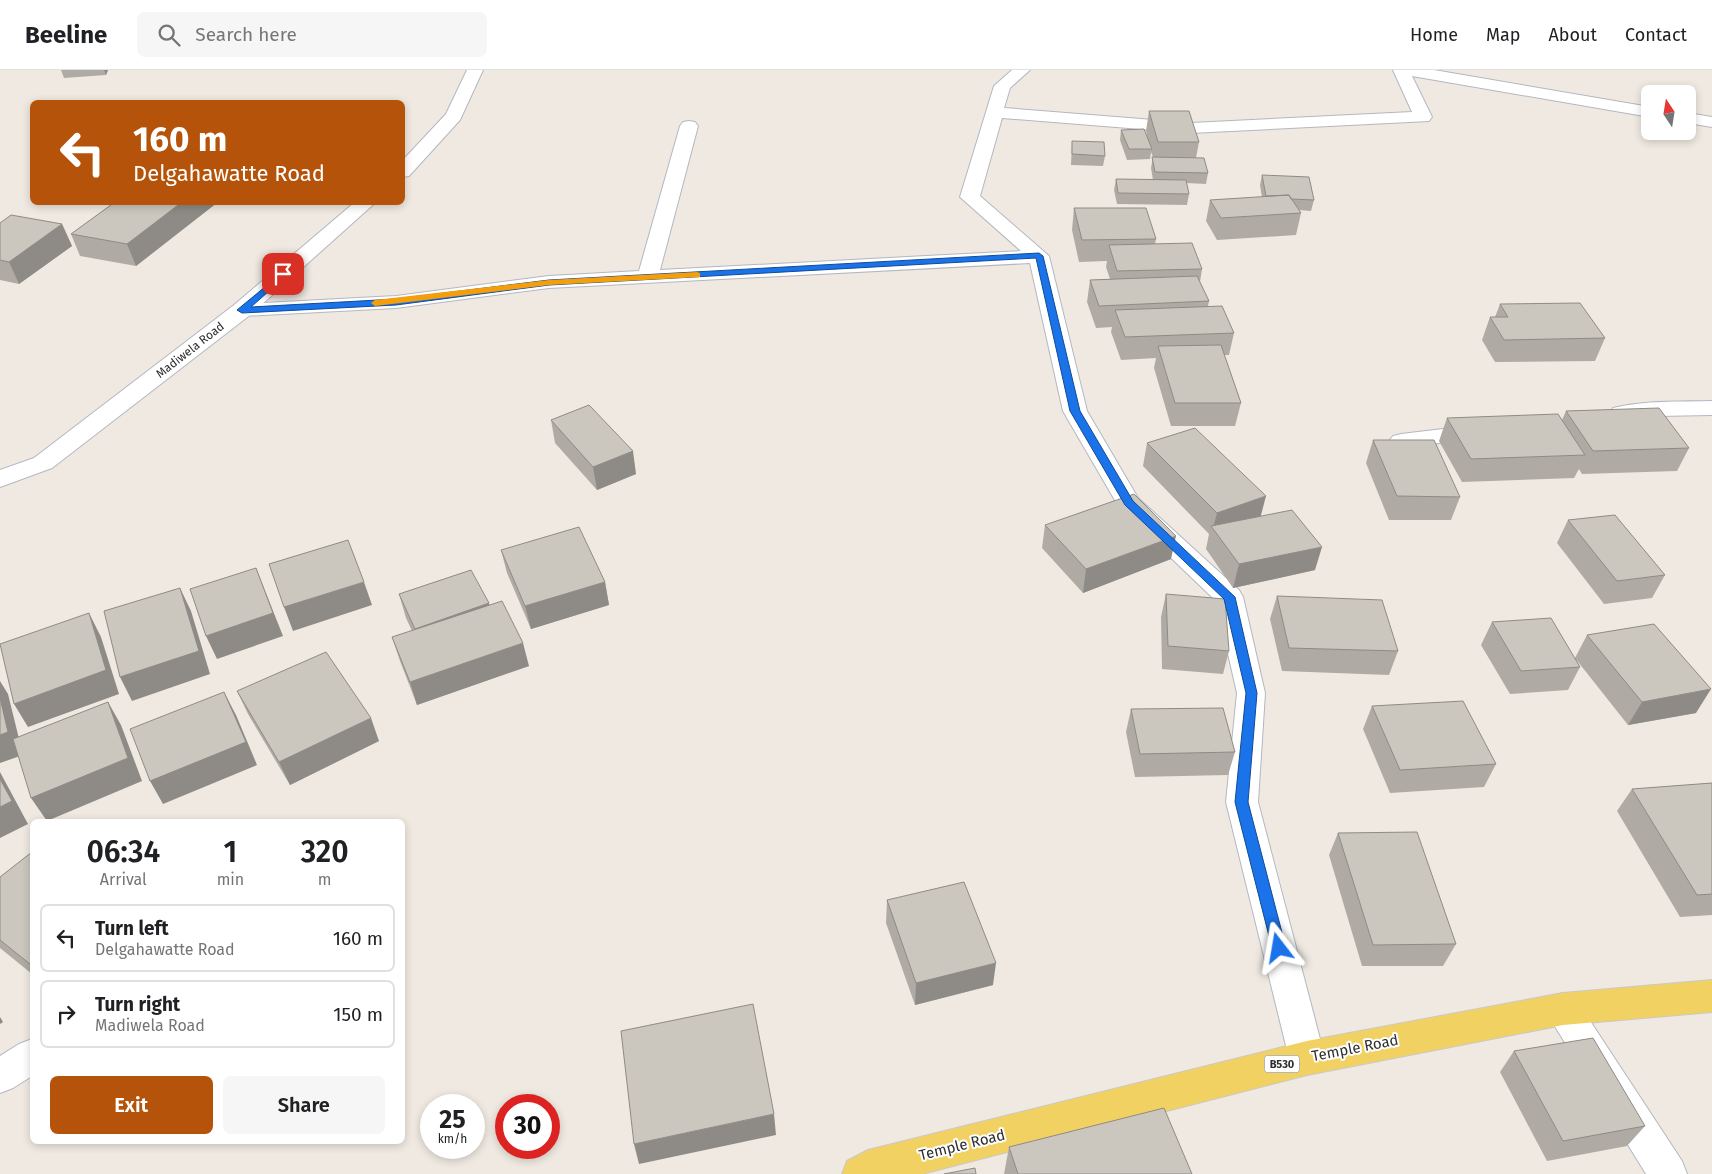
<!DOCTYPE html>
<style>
:root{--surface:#fff;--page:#f6f6f6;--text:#202124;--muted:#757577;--line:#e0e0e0;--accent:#b45309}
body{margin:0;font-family:"Fira Sans",sans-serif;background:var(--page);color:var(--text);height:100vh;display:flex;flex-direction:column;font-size:19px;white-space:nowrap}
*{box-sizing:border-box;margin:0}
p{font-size:16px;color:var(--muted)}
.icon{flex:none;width:28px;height:28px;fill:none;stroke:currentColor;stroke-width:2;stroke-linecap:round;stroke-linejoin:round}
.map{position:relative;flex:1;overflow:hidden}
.drawer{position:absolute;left:30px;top:749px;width:375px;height:325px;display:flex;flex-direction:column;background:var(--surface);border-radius:8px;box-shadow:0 2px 8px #0003}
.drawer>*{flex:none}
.top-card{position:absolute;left:30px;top:30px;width:375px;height:105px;border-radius:8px;box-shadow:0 2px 8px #0003;background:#b45309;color:#fff;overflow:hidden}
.needle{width:32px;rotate:348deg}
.controls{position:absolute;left:1641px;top:15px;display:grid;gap:10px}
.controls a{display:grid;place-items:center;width:55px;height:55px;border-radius:8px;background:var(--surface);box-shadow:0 2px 8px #0003;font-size:25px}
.speed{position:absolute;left:420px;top:1024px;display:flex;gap:10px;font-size:25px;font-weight:700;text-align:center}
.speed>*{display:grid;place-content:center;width:65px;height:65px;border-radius:50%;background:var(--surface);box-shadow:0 2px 8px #0003;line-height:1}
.speed small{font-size:12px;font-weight:400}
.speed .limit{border:8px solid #d22;background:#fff;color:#111}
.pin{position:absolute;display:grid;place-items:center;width:42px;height:42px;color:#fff;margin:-21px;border-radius:10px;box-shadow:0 2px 8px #0006}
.me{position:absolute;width:55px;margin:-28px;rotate:346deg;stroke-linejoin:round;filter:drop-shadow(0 0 4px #0008)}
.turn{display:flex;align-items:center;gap:18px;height:105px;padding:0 20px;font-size:22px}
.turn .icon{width:65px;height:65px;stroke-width:2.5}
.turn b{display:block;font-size:35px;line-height:42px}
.eta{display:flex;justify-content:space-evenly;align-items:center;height:85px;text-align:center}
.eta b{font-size:30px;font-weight:600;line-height:35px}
.cta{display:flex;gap:10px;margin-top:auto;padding:10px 20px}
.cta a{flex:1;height:58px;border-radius:8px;background:var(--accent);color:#fff;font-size:20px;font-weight:600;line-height:58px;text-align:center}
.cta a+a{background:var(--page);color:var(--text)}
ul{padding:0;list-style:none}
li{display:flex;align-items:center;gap:15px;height:68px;margin:0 10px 8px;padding:0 10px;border:2px solid var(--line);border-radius:8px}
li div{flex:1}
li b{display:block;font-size:19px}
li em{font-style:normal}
header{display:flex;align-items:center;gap:30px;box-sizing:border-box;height:70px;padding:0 25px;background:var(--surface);border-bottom:1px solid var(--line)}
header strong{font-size:24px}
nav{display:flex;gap:28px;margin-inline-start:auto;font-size:18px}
.search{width:350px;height:45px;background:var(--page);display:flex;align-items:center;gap:12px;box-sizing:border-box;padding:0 18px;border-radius:8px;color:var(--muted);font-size:19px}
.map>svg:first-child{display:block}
</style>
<header>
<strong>Beeline</strong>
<div class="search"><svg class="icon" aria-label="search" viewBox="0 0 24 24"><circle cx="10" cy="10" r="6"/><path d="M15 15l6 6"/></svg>Search here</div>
<nav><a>Home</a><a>Map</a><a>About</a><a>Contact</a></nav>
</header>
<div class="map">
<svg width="1712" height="1104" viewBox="0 0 1712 1104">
<rect width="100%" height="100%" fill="#efe9e1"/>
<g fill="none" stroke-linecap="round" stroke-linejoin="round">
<g stroke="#b4b7c1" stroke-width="2">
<path id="minor" d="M1012,0h18l-20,18 -6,20 187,15 221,-11 -19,-42h41l216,37v10l-238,-41 20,41 -3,4 -238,12 -189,-15 -22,78 69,60 38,155 51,87 101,92 4,7 22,96 -7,109 67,256 -5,12 -13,5 -13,-5 -5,-12 -63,-256 11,-109 -21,-92 -96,-92 -57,-98 -33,-148 -481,25 -153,20 -154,8 -8,-1 -3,-5 3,-5 8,-1 154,-8 153,-20 90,-5 41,-145 3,-4 6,-1 6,1 3,4 -38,144 361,-19 -61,-54 34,-111z
M1688,43l24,4v10l-24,-4z
M1712,331v14l-54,1 -37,4 -8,-2 -4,-5 4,-5c32,-8 66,-6 99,-7z
M1477,355l8,2 4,5 -4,5 -84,11 -8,-2 -4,-5 4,-5 8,-2z
M1563,923l12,5 107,163 5,13h-41l-95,-154 -6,-11 6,-11z
M32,969v37l-19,12 -13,5v-37l19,-12z"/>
</g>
<g stroke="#b4b7c1" stroke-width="2">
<path id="secondary" d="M467,0h16l-23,50 -51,56 -7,1v-16l44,-47z
M355,132h21l-126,113 -198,153 -52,19v-17l34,-12 200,-153z"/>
</g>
<g stroke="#c9c9c9" stroke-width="2">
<path id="primary" d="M1712,910v32l-149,13 -256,50 -385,99h-80l5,-13 21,-11 439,-109 256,-48z"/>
</g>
<use href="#minor" fill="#fff" fill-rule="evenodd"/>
<use href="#secondary" fill="#fff" fill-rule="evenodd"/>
<use href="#primary" fill="#f2d163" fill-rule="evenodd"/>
</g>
<path fill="#afaba4" d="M61,0h47l-2,5 -42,3z
M1149,41l50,31 -3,16 12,15 -2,11 -20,-1 3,11 -2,11 -70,-1 -3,-14 2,-11 37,1 -2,-12 2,-11 -2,-5 -1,7 -23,1 -7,-20 1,-10 27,9 -2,-8z
M1072,71l33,15 -2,10 -32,-1z
M1262,105l52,25 -3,11 -12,-1 2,3 -5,22 -79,5 -11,-19 4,-21 52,-3 -2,-12z
M115,132h103l-82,64 -56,-10 -9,-22z
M1074,138l82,31 -1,5 47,25 -2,13 9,19 -1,5 26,27 -5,22h-5l17,48 -6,23h-64l-17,-58 2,-10 -35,2 -10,-28 1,-5 -16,1 -9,-26 3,-22 20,-1 -4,-12 1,-6 -28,1 -7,-32z
M0,153l62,1 10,22 -53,38 -19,-4z
M1500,234l105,34 -10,23 -100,1 -13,-22 8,-23h5z
M1566,341l123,37 -12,23 -95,3 -3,-5 -5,9 -112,4 -23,-41 8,-23 115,2z
M551,350l85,54 -39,16 -42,-47z
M1373,370l87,57 -9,23h-62l-23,-57z
M1147,373l114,73 54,54 -82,18 -27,-39 3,-15 -66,-68z
M1568,450l97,55 -13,23 -48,6 -47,-61z
M1045,455l126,34 -88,34 -41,-45z
M501,480l104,32 4,23 -78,24 -24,-56z
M399,524l90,11 40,61 -112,39 -17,-44 -8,-24 20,-6 -6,-13z
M1166,524l63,57 -6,23 -61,-5 -1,-52z
M1277,526l121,55 -9,24 -107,-4 -12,-52z
M1492,552l83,36 12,-23 109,78 -68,12 -53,-67 5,9 -12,23 -58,4 -29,-49z
M237,621l142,50 -89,44 -42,-71z
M1372,636l124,58 -12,23 -94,6 -27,-64z
M1131,639l104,43 -7,23 -93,2 -9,-45z
M1712,713v132l-32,2 -63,-106 15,-22z
M1338,763l118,111 -13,22h-81l-33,-111z
M32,782v122l-32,-26v-71z
M887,830l106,85 -78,20 -29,-82z
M1514,981l131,75 -18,20 -80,15 -47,-89z
M1009,1077l183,27h-188z"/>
<path fill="#8e8b86" d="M104,0h4l-2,5z
M182,132h36l-82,64 -9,-22z
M62,154l10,22 -53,38 -10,-22z
M633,381l3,23 -39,16 -4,-23z
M1266,426l-6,23 -47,9 4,-15z
M1176,466l-5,23 -88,34 3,-24z
M1322,477l-7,23 -82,18 6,-24z
M256,498l27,68 -66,23 -11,-23z
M364,512l8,23 -79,26 -9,-24z
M605,512l4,23 -78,24 -6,-23z
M180,518l11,23 19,63 -78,27 -12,-24z
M489,533l6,23 -72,26 -8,-23z
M89,543l12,24 18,57 -91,33 -14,-23z
M523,573l6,23 -112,39 -7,-23z
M0,611l8,13 15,61 -23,8z
M1711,619l-15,24 -68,12 14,-23z
M224,622l12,23 21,50 -94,39 -13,-23z
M108,632l13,23 21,56 -95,40 -16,-23z
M371,648l8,23 -89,44 -11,-23z
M0,702l28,52 -28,14z
M996,893l-3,22 -78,20 1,-22z
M0,947l3,5 -3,2z
M774,1044l2,21 -137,29 -5,-20z"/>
<path fill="#cbc7bf" stroke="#8e8b86" d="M1149,41h40l10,31h-41z
M1144,59l8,20h-23l-8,-19z
M1072,71l32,1 1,14 -33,-2z
M1152,87l52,1 4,15 -53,-1z
M1262,105l47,2 5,23 -23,-1 -2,-4 -23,1z
M1116,109l70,1 3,14 -71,-1z
M1289,125l12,18 -80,5 -11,-18z
M115,132h67l-55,42 -56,-10z
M1074,138h72l10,31 -74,1z
M11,145l51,9 -53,38 -9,-2v-37z
M1192,173l10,26 -85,2 -8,-26z
M1197,206l12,25 -110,5 -9,-26z
M1580,233l25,35 -101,2 -14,-23h18l-8,-13z
M1222,236l12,27 -109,4 -10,-27z
M1221,275l20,58h-66l-17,-57z
M589,335l44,46 -40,16 -42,-47z
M1659,338l30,40 -96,3 -27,-40z
M1558,344l27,41 -114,4 -24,-41z
M1195,358l71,68 -49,17 -70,-70z
M1373,370h61l26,57 -63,-1z
M1134,424l42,42 -90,33 -41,-44z
M1292,440l30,37 -83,17 -28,-38z
M1615,445l50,60 -48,6 -49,-61z
M579,457l26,55 -80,24 -24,-56z
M348,470l16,42 -80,25 -15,-43z
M256,498l17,45 -67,23 -16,-47z
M471,500l18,33 -74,26 -16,-35z
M180,518l19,63 -79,26 -16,-66z
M1166,524l59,5 4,52 -61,-5z
M1277,526l105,4 16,51 -109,-3z
M502,531l21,42 -113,39 -18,-45z
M89,543l17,57 -92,34 -14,-60z
M1551,548l29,49 -59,4 -29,-49z
M1654,554l57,65 -69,13 -55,-67z
M326,582l45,66 -92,44 -42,-71z
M224,622l22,50 -96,39 -20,-52z
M0,628l8,34 -8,3z
M1463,631l33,63 -96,6 -28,-64z
M108,632l20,56 -97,40 -18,-59z
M1223,638l12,44 -95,2 -9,-45z
M0,709l12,22 -12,6z
M1712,713v111l-15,1 -65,-106z
M1417,762l39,112 -83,1 -35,-112z
M32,782v110l-2,2 -30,-24v-63z
M964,812l32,81 -80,20 -29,-83z
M753,934l21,110 -140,30 -13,-113z
M1593,968l52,88 -82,15 -49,-90z
M1164,1038l28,66h-174l-9,-27z
M975,1098l1,6h-32z"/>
<path fill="#1a73e8" stroke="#114b97" d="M1039,183l4,3 37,155 53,90 102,96 22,96 -9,109 38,146 -2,4 -5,2 -5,-2 -2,-4 -37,-146 11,-109 -22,-94 -99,-94 -55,-94 -34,-153 -487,27 -153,20 -154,8 -5,-3 46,-38 5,2 -2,2 -35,31 145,-8 153,-19z"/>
<path fill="#f59e0b" d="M697,202l3,1v4l-151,8 -174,21 -4,-3 4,-3 174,-20z"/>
<g text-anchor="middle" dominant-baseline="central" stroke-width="4" stroke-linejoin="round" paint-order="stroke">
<rect fill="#fff" stroke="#6d6d6d" stroke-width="1" x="1264.5" y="985.5" width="35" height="17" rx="4"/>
<g font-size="11" font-weight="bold" fill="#2e2e2e">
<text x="1282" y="994">B530</text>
</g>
<g font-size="12" fill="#2e2e2e" stroke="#fff">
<text transform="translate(190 280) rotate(-38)">Madiwela Road</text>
</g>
<g font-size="15" fill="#2e2e2e" stroke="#fff">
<text transform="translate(1355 978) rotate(-11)">Temple Road</text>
<text transform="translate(962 1075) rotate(-14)">Temple Road</text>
</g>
</g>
</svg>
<div class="controls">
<a><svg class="needle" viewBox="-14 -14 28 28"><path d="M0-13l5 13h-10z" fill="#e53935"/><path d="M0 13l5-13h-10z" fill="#757577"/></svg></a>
</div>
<div class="speed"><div>25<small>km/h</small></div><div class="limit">30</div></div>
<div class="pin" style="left:283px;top:204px;background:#d93025"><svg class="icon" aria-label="arrive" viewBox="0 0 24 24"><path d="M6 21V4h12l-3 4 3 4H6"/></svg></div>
<svg class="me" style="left:1279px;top:878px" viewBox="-20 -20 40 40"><path d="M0-17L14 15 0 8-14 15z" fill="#1a73e8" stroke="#fff" stroke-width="4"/></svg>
<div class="top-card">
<div class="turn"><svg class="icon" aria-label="left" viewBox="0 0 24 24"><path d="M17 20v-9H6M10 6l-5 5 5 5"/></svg><div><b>160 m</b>Delgahawatte Road</div></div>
</div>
<section class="drawer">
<div class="eta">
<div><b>06:34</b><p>Arrival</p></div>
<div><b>1</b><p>min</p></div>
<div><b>320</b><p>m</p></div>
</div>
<ul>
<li><svg class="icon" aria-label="left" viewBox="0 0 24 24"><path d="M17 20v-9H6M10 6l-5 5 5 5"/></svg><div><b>Turn left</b><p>Delgahawatte Road</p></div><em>160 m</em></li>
<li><svg class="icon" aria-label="right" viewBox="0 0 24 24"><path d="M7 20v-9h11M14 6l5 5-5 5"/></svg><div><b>Turn right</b><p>Madiwela Road</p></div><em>150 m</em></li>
</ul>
<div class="cta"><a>Exit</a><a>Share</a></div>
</section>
</div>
